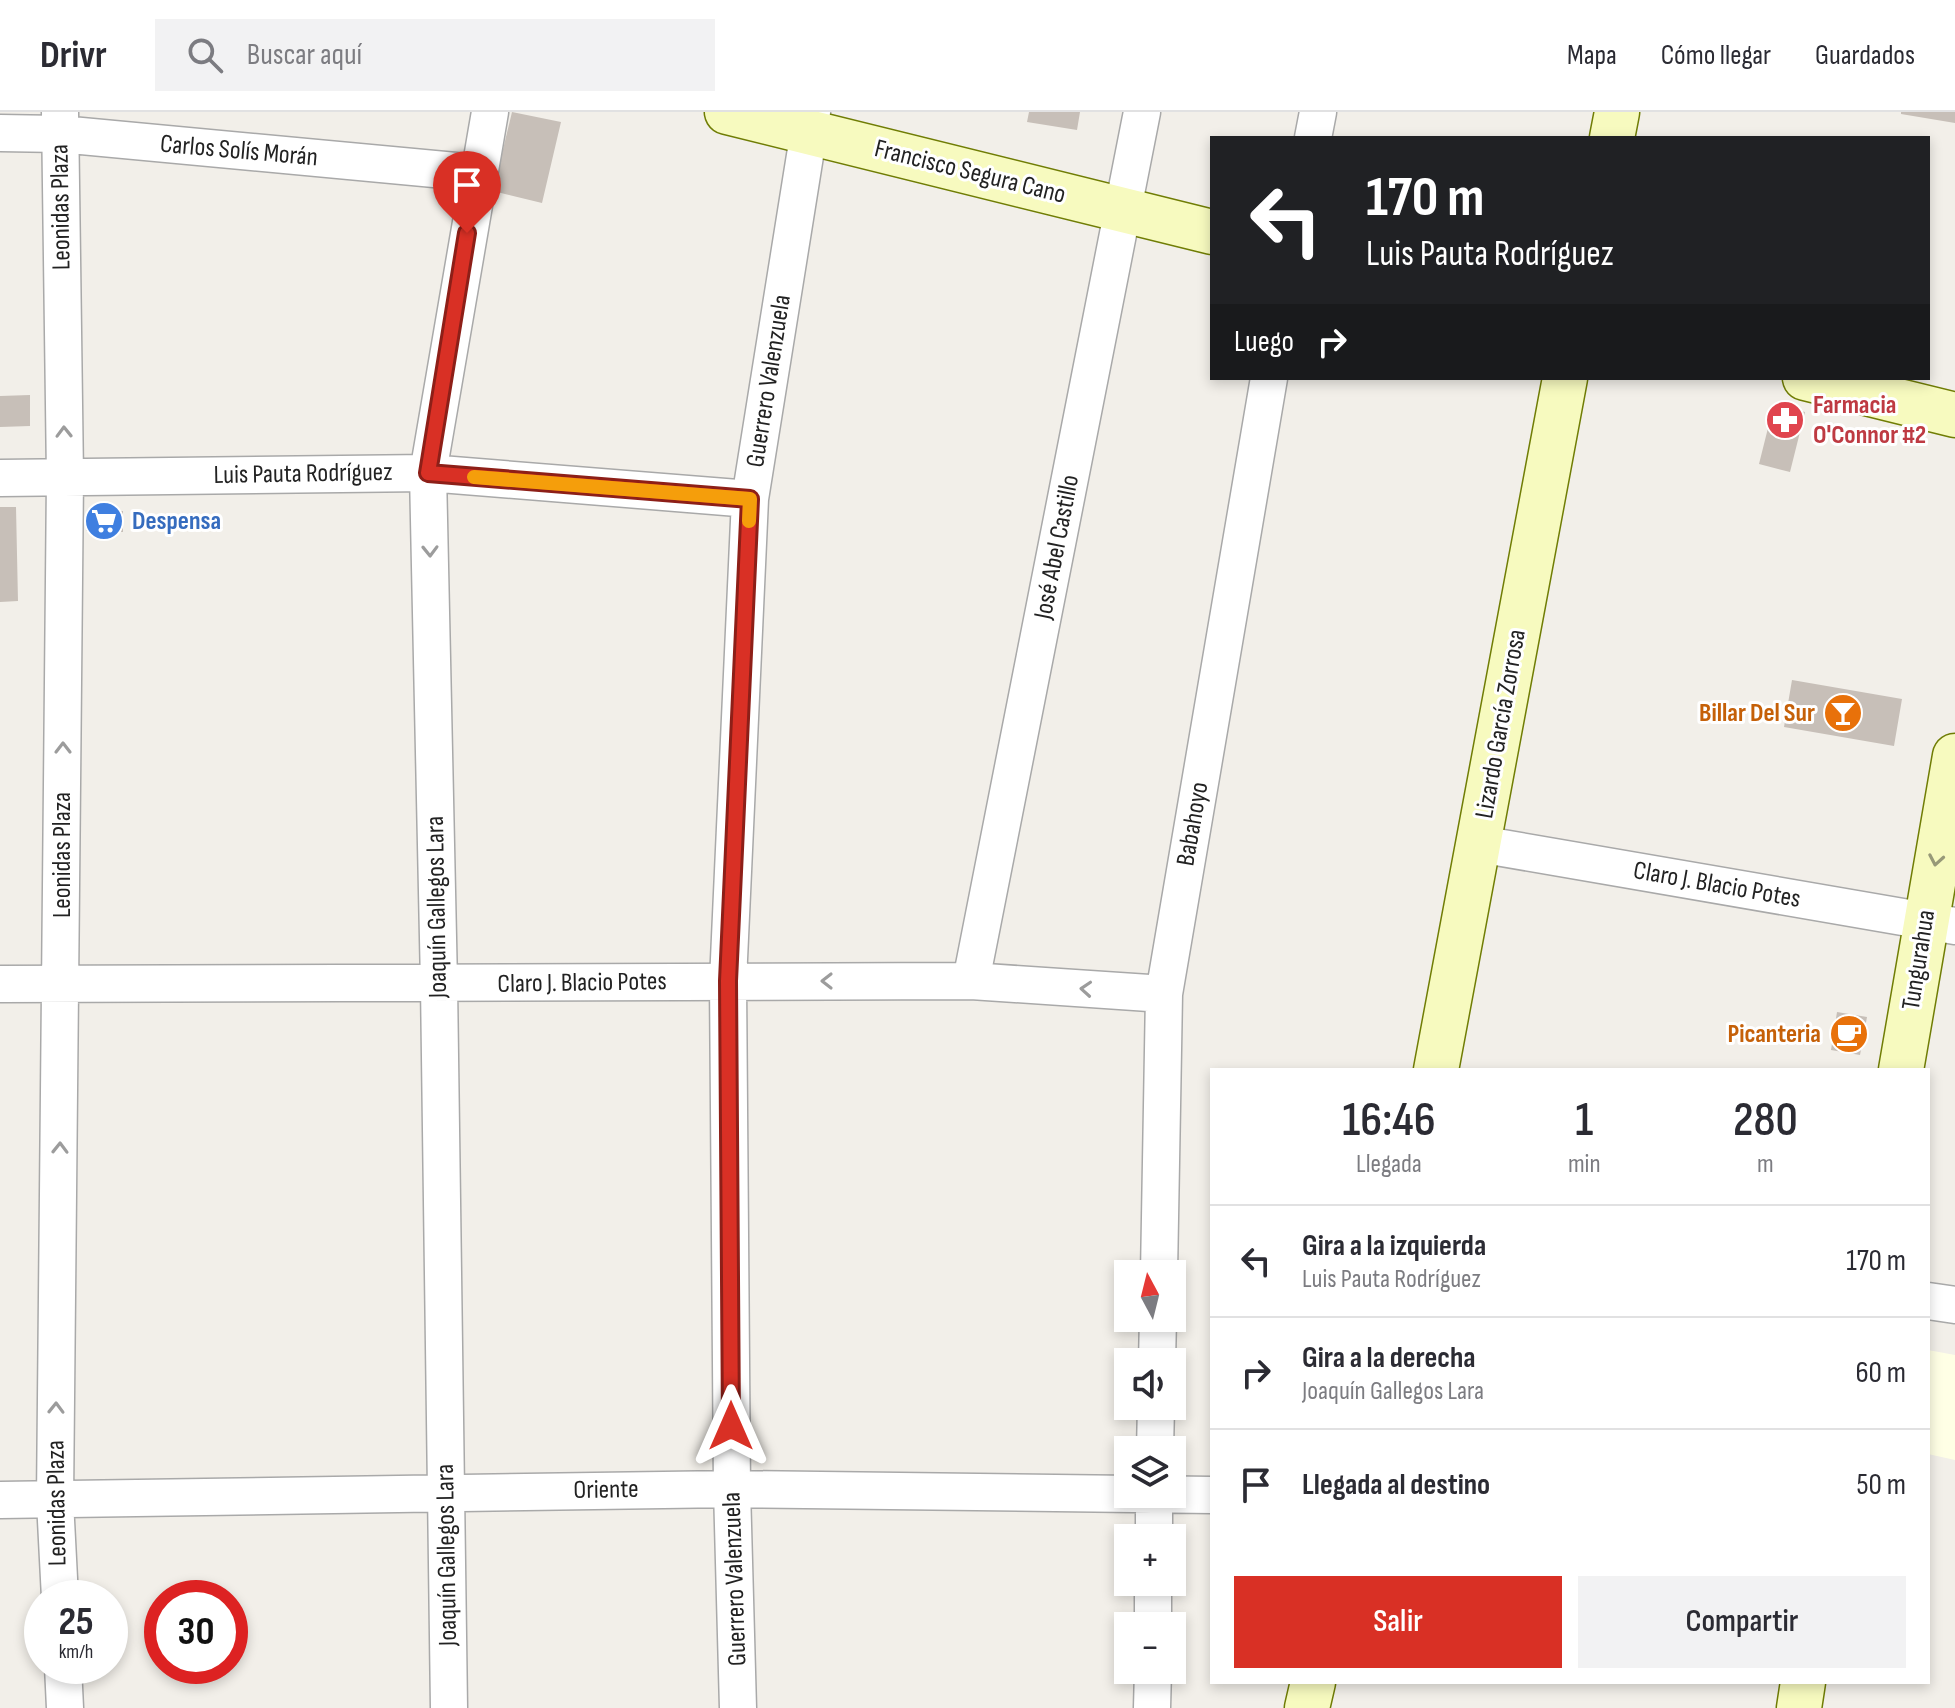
<!DOCTYPE html>
<html lang="es">
<meta charset="utf-8">
<style>
:root{--surface:#fff;--page:#f2f2f3;--text:#2b2b33;--muted:#7c7c81;--line:#e1e1e2;--accent:#d93025}
body{margin:0;font-family:"Sofia Sans Condensed",sans-serif;background:var(--page);color:var(--text);height:100vh;display:flex;flex-direction:column;font-size:30px;white-space:nowrap}
*{box-sizing:border-box;margin:0}
p{font-size:26px;color:var(--muted)}
.icon{flex:none;width:44px;height:44px;fill:none;stroke:currentColor;stroke-width:2;stroke-linecap:round;stroke-linejoin:round}
.map{position:relative;flex:1;overflow:hidden}
.sheet{position:absolute;left:1210px;top:956px;width:720px;height:616px;display:flex;flex-direction:column;background:var(--surface);border-radius:0px;box-shadow:0 4px 12px #0003}
.sheet>*{flex:none}
.hud{position:absolute;left:1210px;top:24px;width:720px;height:244px;border-radius:0px;box-shadow:0 4px 12px #0003;background:#202124;color:#fff;overflow:hidden}
.needle{width:52px;rotate:353deg}
.fabs{position:absolute;left:1114px;top:1148px;display:grid;gap:16px}
.fabs a{display:grid;place-items:center;width:72px;height:72px;border-radius:0px;background:var(--surface);box-shadow:0 4px 12px #0003;font-size:40px}
.speed{position:absolute;left:24px;top:1468px;display:flex;gap:16px;font-size:40px;font-weight:700;text-align:center}
.speed>*{display:grid;place-content:center;width:104px;height:104px;border-radius:50%;background:var(--surface);box-shadow:0 4px 12px #0003;line-height:1}
.speed small{font-size:20px;font-weight:400}
.speed .limit{border:12px solid #d22;background:#fff;color:#111}
.pin{position:absolute;display:grid;place-items:center;width:68px;height:68px;color:#fff;margin:-82px -34px;border-radius:50% 50% 50% 0;rotate:-45deg;box-shadow:0 0 8px #0007}
.pin .icon{rotate:45deg}
.me{position:absolute;width:88px;margin:-44px;rotate:0deg;stroke-linejoin:round;filter:drop-shadow(0 0 6px #0008)}
.turn{display:flex;align-items:center;gap:28px;height:168px;padding:0 24px;font-size:36px}
.turn .icon{width:104px;height:104px;stroke-width:2.5}
.turn b{display:block;font-size:56px;line-height:68px}
.then{display:flex;align-items:center;height:76px;padding:0 24px;background:#0003;gap:16px;font-size:30px}
.eta{display:flex;justify-content:space-evenly;align-items:center;height:136px;text-align:center}
.eta b{font-size:48px;font-weight:600;line-height:56px}
.button{display:flex;gap:16px;margin-top:auto;padding:16px 24px}
.button a{flex:1;height:92px;border-radius:0px;background:var(--accent);color:#fff;font-size:32px;font-weight:600;line-height:92px;text-align:center}
.button a+a{background:var(--page);color:var(--text)}
ul{padding:0;list-style:none}
li{display:flex;align-items:center;gap:24px;height:112px;padding:0 24px;border-top:2px solid var(--line)}
li div{flex:1}
li b{display:block;font-size:30px}
li em{font-style:normal}
header{display:flex;align-items:center;gap:48px;box-sizing:border-box;height:112px;padding:0 40px;background:var(--surface);border-bottom:2px solid var(--line)}
header strong{font-size:38px}
nav{display:flex;gap:44px;margin-inline-start:auto;font-size:28px}
.search{width:560px;height:72px;background:var(--page);display:flex;align-items:center;gap:20px;box-sizing:border-box;padding:0 28px;border-radius:0px;color:var(--muted);font-size:30px}
.map>svg:first-child{display:block}
</style>
<header>
<strong>Drivr</strong>
<div class="search"><svg class="icon" aria-label="search" viewBox="0 0 24 24"><circle cx="10" cy="10" r="6"/><path d="M15 15l6 6"/></svg>Buscar aquí</div>
<nav><a>Mapa</a><a>Cómo llegar</a><a>Guardados</a></nav>
</header>
<div class="map">
<svg width="1955" height="1596" viewBox="0 0 1955 1596">
<rect width="100%" height="100%" fill="#f2efe9"/>
<path fill="#ffffe5" d="M1928,1238l27,5v105l-27,-6z"/>
<path fill="#c7bfb8" d="M512,0l49,10 -19,81 -49,-12z
M1029,0h51l-3,18 -50,-8z
M1901,0h54v11l-54,-9z
M30,283v31l-30,1v-31z
M1774,292l31,8 -15,60 -31,-8z
M0,395h16l2,94 -18,1z
M87,398l36,1v21l-37,-1z
M1792,568l110,19 -8,47 -110,-19z
M1837,900l30,5 -7,38 -29,-5z"/>
<g fill="none" stroke-linecap="round" stroke-linejoin="round">
<g stroke="#a9a9a9" stroke-width="39">
<path id="street" d="M0,21l60,1 417,39
M1313,26l5,-26
M0,366l428,-5 322,26
M1479,732l476,82
M971,869l171,-869
M0,872l971,-3 193,13
M1159,1162l5,-280 105,-616
M1928,1189l27,4
M1157,1250l1,-44
M1155,1338l1,-44
M0,1388l732,-11 480,6
M1154,1426v-44
M60,1486l-5,-97 10,-1024 -5,-365
M1153,1514v-44
M63,1554l2,42
M449,1596l-10,-724 -11,-511 62,-361
M738,1596l-6,-219 -4,-508 22,-482 62,-387
M1152,1596l1,-38"/>
</g>
<g stroke="#707d05" stroke-width="47">
<path id="secondary" d="M727,0l485,120
M1612,26l5,-26
M1805,266l150,37
M1436,958l129,-692
M1901,958l54,-314
M1307,1596l6,-26
M1799,1596l4,-26"/>
</g>
<use href="#street" stroke="#fff" stroke-width="36"/>
<use href="#secondary" stroke="#f7fabf" stroke-width="44"/>
</g>
<defs><path id="oneway-chevron" d="M-2-3.5L2.5 0L-2 3.5" fill="none" stroke-width="1.6" stroke-linecap="round" stroke-linejoin="round" transform="scale(2)"/></defs>
<g stroke="#9c9c9c">
<use href="#oneway-chevron" transform="translate(64 320) rotate(-91)"/>
<use href="#oneway-chevron" transform="translate(430 439) rotate(89)"/>
<use href="#oneway-chevron" transform="translate(63 636) rotate(-90)"/>
<use href="#oneway-chevron" transform="translate(827 869) rotate(-180)"/>
<use href="#oneway-chevron" transform="translate(1086 877) rotate(-176)"/>
<use href="#oneway-chevron" transform="translate(60 1036) rotate(-89)"/>
<use href="#oneway-chevron" transform="translate(56 1296) rotate(-89)"/>
</g>
<use stroke="#979978" href="#oneway-chevron" transform="translate(1936 748) rotate(100)"/>
<g fill="none" stroke-linecap="round" stroke-linejoin="round">
<g stroke="#8d1f18" stroke-width="20">
<path id="route" d="M467,121l-39,240 322,26 -22,482 3,445"/>
</g>
<use href="#route" stroke="#d93025" stroke-width="14"/>
<path stroke="#f59e0b" stroke-width="14" d="M474,365l276,22 -1,22"/>
</g>
<defs>
<g id="pharmacy-disc" transform="scale(2)"><circle r="9.5" fill="#e0444e" stroke="#fff"/><path d="M-2-6h4v4h4v4h-4v4h-4v-4h-4v-4h4Z" fill="#fff"/></g>
<g id="supermarket-disc" transform="scale(2)"><circle r="9.5" fill="#3f7fe0" stroke="#fff"/><path d="M-6-5.5h2.5l.6 2H6L4.5 2H-2.5L-4.4-4H-6ZM-1.5 3.2a1.3 1.3 0 1 0 .1 0ZM3 3.2a1.3 1.3 0 1 0 .1 0Z" fill="#fff"/></g>
<g id="bar-disc" transform="scale(2)"><circle r="9.5" fill="#e8710a" stroke="#fff"/><path d="M-6-5H6L.8 .8V4.5H3.5V6h-7V4.5H-.8V.8Z" fill="#fff"/></g>
<g id="cafe-disc" transform="scale(2)"><circle r="9.5" fill="#e8710a" stroke="#fff"/><path d="M-5.5-4.5H6V0H3Q3 3.5 0 3.5H-2.5Q-5.5 3.5-5.5 0ZM3-3.2v2h1.7v-2ZM-6 4.5H4V6H-6Z" fill="#fff"/></g>
</defs>
<g fill-rule="evenodd">
<use href="#pharmacy-disc" x="1785" y="308"/>
<use href="#supermarket-disc" x="104" y="409"/>
<use href="#bar-disc" x="1843" y="601"/>
<use href="#cafe-disc" x="1849" y="922"/>
</g>
<g text-anchor="middle" dominant-baseline="central" stroke-width="6" stroke-linejoin="round" paint-order="stroke">
<g font-size="26" fill="#222" stroke="#fff">
<text transform="translate(239 39) rotate(5)">Carlos Solís Morán</text>
<text transform="translate(970 60) rotate(14)">Francisco Segura Cano</text>
<text transform="translate(61 95) rotate(-91)">Leonidas Plaza</text>
<text transform="translate(769 269) rotate(-81)">Guerrero Valenzuela</text>
<text transform="translate(303 362) rotate(-1)">Luis Pauta Rodríguez</text>
<text transform="translate(1057 435) rotate(-79)">José Abel Castillo</text>
<text transform="translate(1501 612) rotate(-80)">Lizardo García Zorrosa</text>
<text transform="translate(1193 712) rotate(-80)">Babahoyo</text>
<text transform="translate(62 743) rotate(-90)">Leonidas Plaza</text>
<text transform="translate(1717 773) rotate(10)">Claro J. Blacio Potes</text>
<text transform="translate(437 795) rotate(-91)">Joaquín Gallegos Lara</text>
<text transform="translate(1919 848) rotate(-81)">Tungurahua</text>
<text transform="translate(582 871) rotate(-1)">Claro J. Blacio Potes</text>
<text transform="translate(606 1378) rotate(-1)">Oriente</text>
<text transform="translate(57 1391) rotate(-91)">Leonidas Plaza</text>
<text transform="translate(447 1443) rotate(-91)">Joaquín Gallegos Lara</text>
<text transform="translate(735 1467) rotate(-92)">Guerrero Valenzuela</text>
</g>
<g font-size="26" font-weight="bold" fill="#be3a42" stroke="#fff" text-anchor="start">
<text x="1813" y="293">Farmacia<tspan x="1813" dy="30">O'Connor #2</tspan></text>
</g>
<g font-size="26" font-weight="bold" fill="#366cbe" stroke="#fff" text-anchor="start">
<text x="132" y="409">Despensa</text>
</g>
<g font-size="26" font-weight="bold" fill="#c56008" stroke="#fff" text-anchor="end">
<text x="1815" y="601">Billar Del Sur</text>
<text x="1821" y="922">Picanteria</text>
</g>
</g>
</svg>
<div class="fabs">
<a><svg class="needle" viewBox="-14 -14 28 28"><path d="M0-13l5 13h-10z" fill="#e53935"/><path d="M0 13l5-13h-10z" fill="#7c7c81"/></svg></a>
<a><svg class="icon" aria-label="sound" viewBox="0 0 24 24"><path d="M4 9h4l5-4v14l-5-4H4zM17 9q2 3 0 6"/></svg></a>
<a><svg class="icon" aria-label="layers" viewBox="0 0 24 24"><path d="M12 4l9 5-9 5-9-5zM3 14l9 5 9-5"/></svg></a>
<a>+</a>
<a>−</a>
</div>
<div class="speed"><div>25<small>km/h</small></div><div class="limit">30</div></div>
<div class="pin" style="left:467px;top:121px;background:#d93025"><svg class="icon" aria-label="arrive" viewBox="0 0 24 24"><path d="M6 21V4h12l-3 4 3 4H6"/></svg></div>
<svg class="me" style="left:731px;top:1314px" viewBox="-20 -20 40 40"><path d="M0-17L14 15 0 8-14 15z" fill="#d93025" stroke="#fff" stroke-width="4"/></svg>
<div class="hud">
<div class="turn"><svg class="icon" aria-label="left" viewBox="0 0 24 24"><path d="M17 20v-9H6M10 6l-5 5 5 5"/></svg><div><b>170 m</b>Luis Pauta Rodríguez</div></div>
<div class="then">Luego<svg class="icon" aria-label="right" viewBox="0 0 24 24"><path d="M7 20v-9h11M14 6l5 5-5 5"/></svg></div>
</div>
<section class="sheet">
<div class="eta">
<div><b>16:46</b><p>Llegada</p></div>
<div><b>1</b><p>min</p></div>
<div><b>280</b><p>m</p></div>
</div>
<ul>
<li><svg class="icon" aria-label="left" viewBox="0 0 24 24"><path d="M17 20v-9H6M10 6l-5 5 5 5"/></svg><div><b>Gira a la izquierda</b><p>Luis Pauta Rodríguez</p></div><em>170 m</em></li>
<li><svg class="icon" aria-label="right" viewBox="0 0 24 24"><path d="M7 20v-9h11M14 6l5 5-5 5"/></svg><div><b>Gira a la derecha</b><p>Joaquín Gallegos Lara</p></div><em>60 m</em></li>
<li><svg class="icon" aria-label="arrive" viewBox="0 0 24 24"><path d="M6 21V4h12l-3 4 3 4H6"/></svg><div><b>Llegada al destino</b></div><em>50 m</em></li>
</ul>
<div class="button"><a>Salir</a><a>Compartir</a></div>
</section>
</div>
